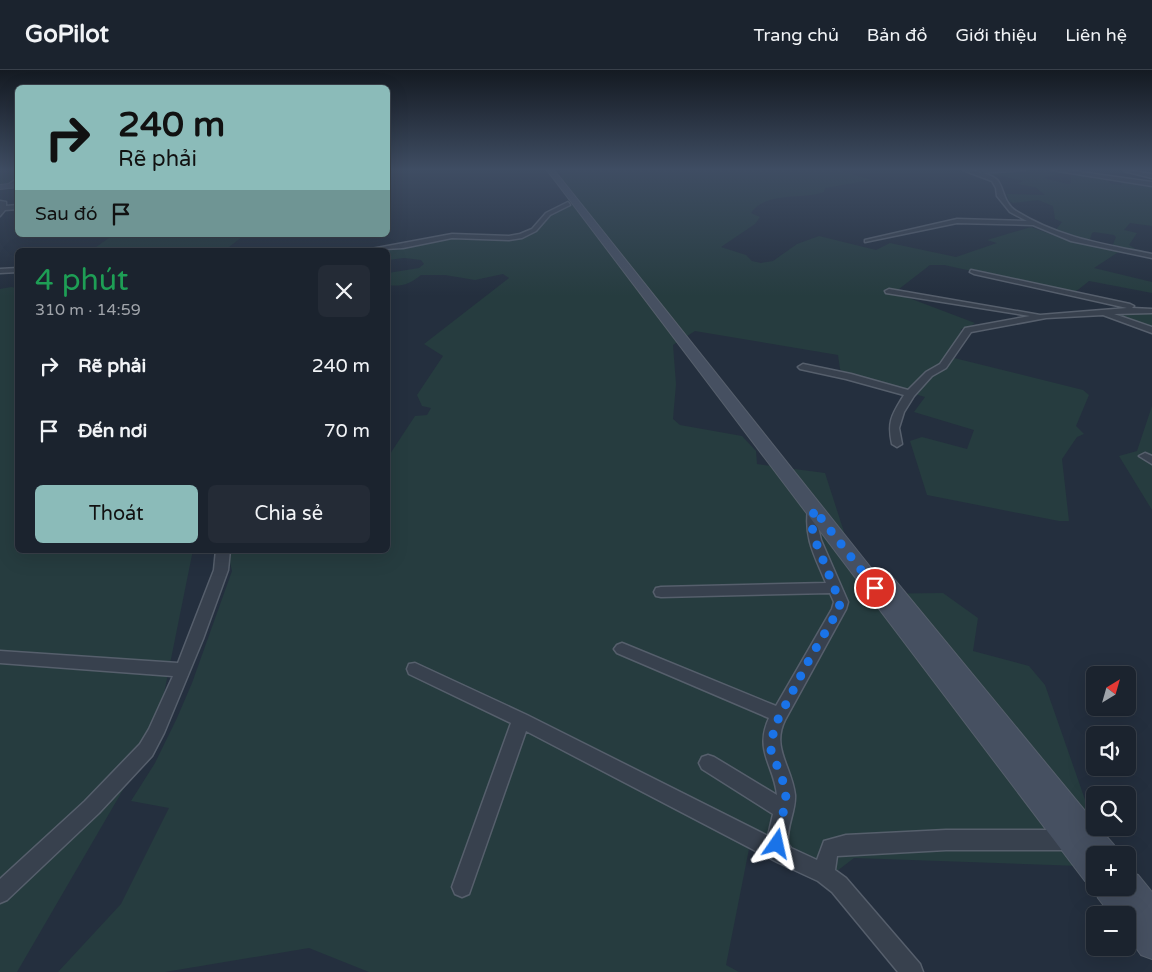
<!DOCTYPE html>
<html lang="vi">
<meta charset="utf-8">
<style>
:root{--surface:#1b232e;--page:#242b36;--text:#f1f3f6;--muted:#a0a4aa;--line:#39404a;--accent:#8bbbb9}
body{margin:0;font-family:"Varela Round",sans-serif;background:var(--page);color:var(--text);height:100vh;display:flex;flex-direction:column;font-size:19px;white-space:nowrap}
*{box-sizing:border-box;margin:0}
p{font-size:16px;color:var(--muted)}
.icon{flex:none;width:28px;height:28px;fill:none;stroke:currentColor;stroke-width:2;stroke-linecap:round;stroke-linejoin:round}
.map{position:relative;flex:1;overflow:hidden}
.sheet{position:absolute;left:15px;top:178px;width:375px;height:305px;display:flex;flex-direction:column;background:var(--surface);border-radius:8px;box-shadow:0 5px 20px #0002,0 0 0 1px var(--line)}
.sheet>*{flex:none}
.banner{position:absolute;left:15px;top:15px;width:375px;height:152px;border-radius:8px;box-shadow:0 5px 20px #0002,0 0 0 1px var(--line);background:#8bbbb9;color:#111;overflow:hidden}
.needle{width:32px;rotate:37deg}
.controls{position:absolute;left:1086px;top:596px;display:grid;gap:10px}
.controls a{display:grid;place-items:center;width:50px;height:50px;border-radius:8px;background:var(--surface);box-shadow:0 5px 20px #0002,0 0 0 1px var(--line);font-size:25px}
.pin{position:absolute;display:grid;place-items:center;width:42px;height:42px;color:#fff;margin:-21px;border:2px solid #fff;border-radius:50%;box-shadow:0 1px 5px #0007}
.me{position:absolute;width:55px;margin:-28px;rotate:11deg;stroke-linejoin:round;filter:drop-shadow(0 0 4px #0008)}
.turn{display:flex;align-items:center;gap:18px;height:105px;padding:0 20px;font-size:22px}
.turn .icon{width:65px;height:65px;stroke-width:2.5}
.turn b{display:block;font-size:35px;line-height:42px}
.then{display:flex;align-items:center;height:48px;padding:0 20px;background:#0003;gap:10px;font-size:19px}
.round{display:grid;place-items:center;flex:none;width:52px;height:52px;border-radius:8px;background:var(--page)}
.headline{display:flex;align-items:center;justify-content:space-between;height:85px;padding:0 20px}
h1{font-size:30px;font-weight:600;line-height:38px;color:#1e9e55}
.button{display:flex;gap:10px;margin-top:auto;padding:10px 20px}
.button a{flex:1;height:58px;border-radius:8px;background:var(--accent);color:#111;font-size:20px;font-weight:600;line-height:58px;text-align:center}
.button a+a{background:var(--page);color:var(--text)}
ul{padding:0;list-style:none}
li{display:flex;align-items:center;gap:15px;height:65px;padding:0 20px}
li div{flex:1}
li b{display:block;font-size:19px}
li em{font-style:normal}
header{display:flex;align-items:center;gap:30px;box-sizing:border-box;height:70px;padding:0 25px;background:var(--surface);border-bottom:1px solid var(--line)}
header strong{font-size:24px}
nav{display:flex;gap:28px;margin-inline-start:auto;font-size:18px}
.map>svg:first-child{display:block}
</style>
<header>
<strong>GoPilot</strong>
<nav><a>Trang chủ</a><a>Bản đồ</a><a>Giới thiệu</a><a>Liên hệ</a></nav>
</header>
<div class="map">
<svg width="1152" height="902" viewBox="0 0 1152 902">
<rect width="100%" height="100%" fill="#242f3e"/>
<path fill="#263c3f" d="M0,100h17v14l-17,2z
M561,100h277l34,10 -47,8 -1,4c-21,8 -58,-1 -73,21l9,4 -5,7 -34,23 25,8 6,6 9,2 12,-2 24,-17 22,-8 57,14 14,-7 66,14 41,-14 -10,-3 44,-13 33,12 56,12 -26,17 58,14v11l-63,-12 -15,12 -130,-28h-14l-31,24 10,9 66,25 -4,3 -10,3v5l-15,22 137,34 6,5 -13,31 8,8 -7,3 -15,22 7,62h-10l-132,-26 -17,-54 12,-4 45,12 7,-19 -60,-18 11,-15 -81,-24 -4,-4 -2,-14 -143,-24 -22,14 3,39 -3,35 7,6 62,11 14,15 1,13 68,9 39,121 79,-1 35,25 -5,33 56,15 16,19 52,149 -17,32 -226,-8 -30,23 -74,-37 -24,121 13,7h-370l-60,-24 -144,24h-107l63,-68 48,-96 -38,-7 24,-38 22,-45 15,-35 40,-112 -5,-21h161v-93l27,-41 12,-1 4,-7 -9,-2 -5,-11 26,-39 -19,-12 85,-66 -6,-4 -28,6 -30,-5h-24c-11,9 -19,12 -33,10v-12l31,-5 5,-4 -3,-4 -17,-2 -16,2v-10h-2l61,-13 64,2 18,-3 10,-7 9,-13 25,-12 -11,-23z
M1029,100h23l9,3 -18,5 25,6 3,-1v-8l1,-1 35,5 4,5 11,1v-4l30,3v42l-22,-3 -6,7 13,3 -8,12 8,5v1l-25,-4 4,-10 -2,-2 -20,-3 -2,1 -3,9 -34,-11 7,-9 -7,-3 -2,-13 -15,-6 -25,3 -4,-2 -2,-7 38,1 -10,-8 -18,-3 6,-3 -26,-6 -15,-1 -3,-2z
M113,165h121l8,2 -17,13h-133z
M11,217l6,1 1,262h175l-37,183 -139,239h-17v-683z
M1152,241v17l-38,-13v-2z
M1152,336v104l-33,-54 18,-5z"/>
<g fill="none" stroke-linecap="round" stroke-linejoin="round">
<g stroke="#565f6c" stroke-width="3">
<path id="street" d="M963,100c8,0 26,3 33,9 8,6 6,23 20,32 44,27 87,33 136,43v4l-81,-17 -38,-16 -76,-2 -92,19v-2l92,-21 70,2 -17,-9 -13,-16 -1,-8 -4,-7z
M977,100h48l-46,3z
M1052,100h14l86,12v4z
M1124,100l28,4v4l-28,-7z
M18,108v4l-6,5h-4v-2z
M0,131l6,1v4l12,-1v4l-13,1 -5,6z
M568,132l2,3 -20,10 -14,16 -14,7 -13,2 -57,-2 -49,10 -37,2 86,-16 57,2 11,-2 12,-5 14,-16z
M18,198v4l-18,1v-4z
M971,200l159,34 4,2 -2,2 20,1v4l-38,1 38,13v6l-49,-18 -57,3 -75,14 -25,36 -14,8 -18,20 -10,16 -5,16 3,16 -5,3 -5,-3c-5,-23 0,-29 12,-49l-58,-16 -46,-10 -2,-2 5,-3 48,10 57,16 18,-18 14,-8 25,-36 65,-12 -144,-23 -1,-2 4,-2 151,26 87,-7 -153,-34 -4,-2z
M1145,383l7,3v8l-13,-8z
M814,435l6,4 -2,18 3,13 27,62 -2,7 -61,111c-14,28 7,47 10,75 1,16 -9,32 -7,49l3,4 26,12 7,-19 22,-6 100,-5h124l7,3 3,7 -3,7 -7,3h-124l-109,6 -2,14 11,8 74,86 3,8h-25l-66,-80 -14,-11 -41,-19 -251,-131 -57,163 -7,3 -7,-3 -3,-7 59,-164 -102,-49 -2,-5 2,-5 6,-1 112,52 241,121 5,-22 -71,-45 -3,-6 3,-6 6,-2 6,2 63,38c-3,-30 -23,-44 -8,-77l-152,-65 -3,-4 3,-4 5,-2 5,2 149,61 56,-97 2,-7 -4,-9 -169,4 -5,-1 -2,-4 2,-4 5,-1 165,-4c-11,-27 -22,-44 -18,-74z
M216,480h14l-2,20 -25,69 -39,94 -12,23 -53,57 -92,87 -7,3v-24l85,-78 55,-57 9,-15 24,-53 -173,-13v-12l178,12 36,-93z"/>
</g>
<g stroke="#565f6c" stroke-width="2">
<path id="secondary" d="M547,100h7l321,403 7,-2 7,2 206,250v5h4l15,17 4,10h-23v30l-10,-4z
M18,113v4l-18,2v-4z
M1128,801l10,4 14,17v67l-11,-4 -13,-19v-21h-17l-13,-17 -4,-10 1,-3v3h33z"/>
</g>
<use href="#street" fill="#38414e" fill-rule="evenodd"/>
<use href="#secondary" fill="#465061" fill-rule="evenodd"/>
</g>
<linearGradient id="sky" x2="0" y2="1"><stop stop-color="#141a22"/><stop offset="0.44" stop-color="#3f4d63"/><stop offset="1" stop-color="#3f4d63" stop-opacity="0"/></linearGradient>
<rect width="1152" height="226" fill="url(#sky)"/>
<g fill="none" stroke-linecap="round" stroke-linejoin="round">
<path stroke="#1a73e8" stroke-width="9" stroke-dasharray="0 16.2" d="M777,774l9,-46 -2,-14 -13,-34 3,-23 35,-67 30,-51 1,-7 -25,-62 -3,-13 2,-18 61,79"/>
</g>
</svg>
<div class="controls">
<a><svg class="needle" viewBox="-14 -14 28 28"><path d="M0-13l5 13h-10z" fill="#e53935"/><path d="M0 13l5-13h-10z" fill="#a0a4aa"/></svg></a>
<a><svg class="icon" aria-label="sound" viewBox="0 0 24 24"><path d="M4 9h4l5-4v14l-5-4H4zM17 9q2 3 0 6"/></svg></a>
<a><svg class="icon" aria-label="search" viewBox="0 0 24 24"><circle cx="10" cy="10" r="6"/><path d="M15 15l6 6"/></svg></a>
<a>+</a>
<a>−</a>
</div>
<div class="pin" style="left:875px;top:518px;background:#d93025"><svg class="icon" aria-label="arrive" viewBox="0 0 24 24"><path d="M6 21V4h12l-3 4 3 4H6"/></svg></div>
<svg class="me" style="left:777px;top:774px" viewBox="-20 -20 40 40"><path d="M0-17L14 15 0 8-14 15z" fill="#1a73e8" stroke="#fff" stroke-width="4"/></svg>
<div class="banner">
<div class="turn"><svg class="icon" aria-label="right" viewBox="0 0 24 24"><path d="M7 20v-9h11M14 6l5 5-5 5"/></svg><div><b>240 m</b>Rẽ phải</div></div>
<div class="then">Sau đó<svg class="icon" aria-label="arrive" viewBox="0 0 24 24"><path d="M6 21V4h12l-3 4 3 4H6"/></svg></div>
</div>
<section class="sheet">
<div class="headline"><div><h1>4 phút</h1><p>310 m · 14:59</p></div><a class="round"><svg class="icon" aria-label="close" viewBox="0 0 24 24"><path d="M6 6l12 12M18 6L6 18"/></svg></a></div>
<ul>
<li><svg class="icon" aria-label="right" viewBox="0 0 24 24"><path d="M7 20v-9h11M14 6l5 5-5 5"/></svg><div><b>Rẽ phải</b></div><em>240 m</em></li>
<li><svg class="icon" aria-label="arrive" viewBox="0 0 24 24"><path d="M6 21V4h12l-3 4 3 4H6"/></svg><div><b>Đến nơi</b></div><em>70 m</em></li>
</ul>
<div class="button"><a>Thoát</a><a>Chia sẻ</a></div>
</section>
</div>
